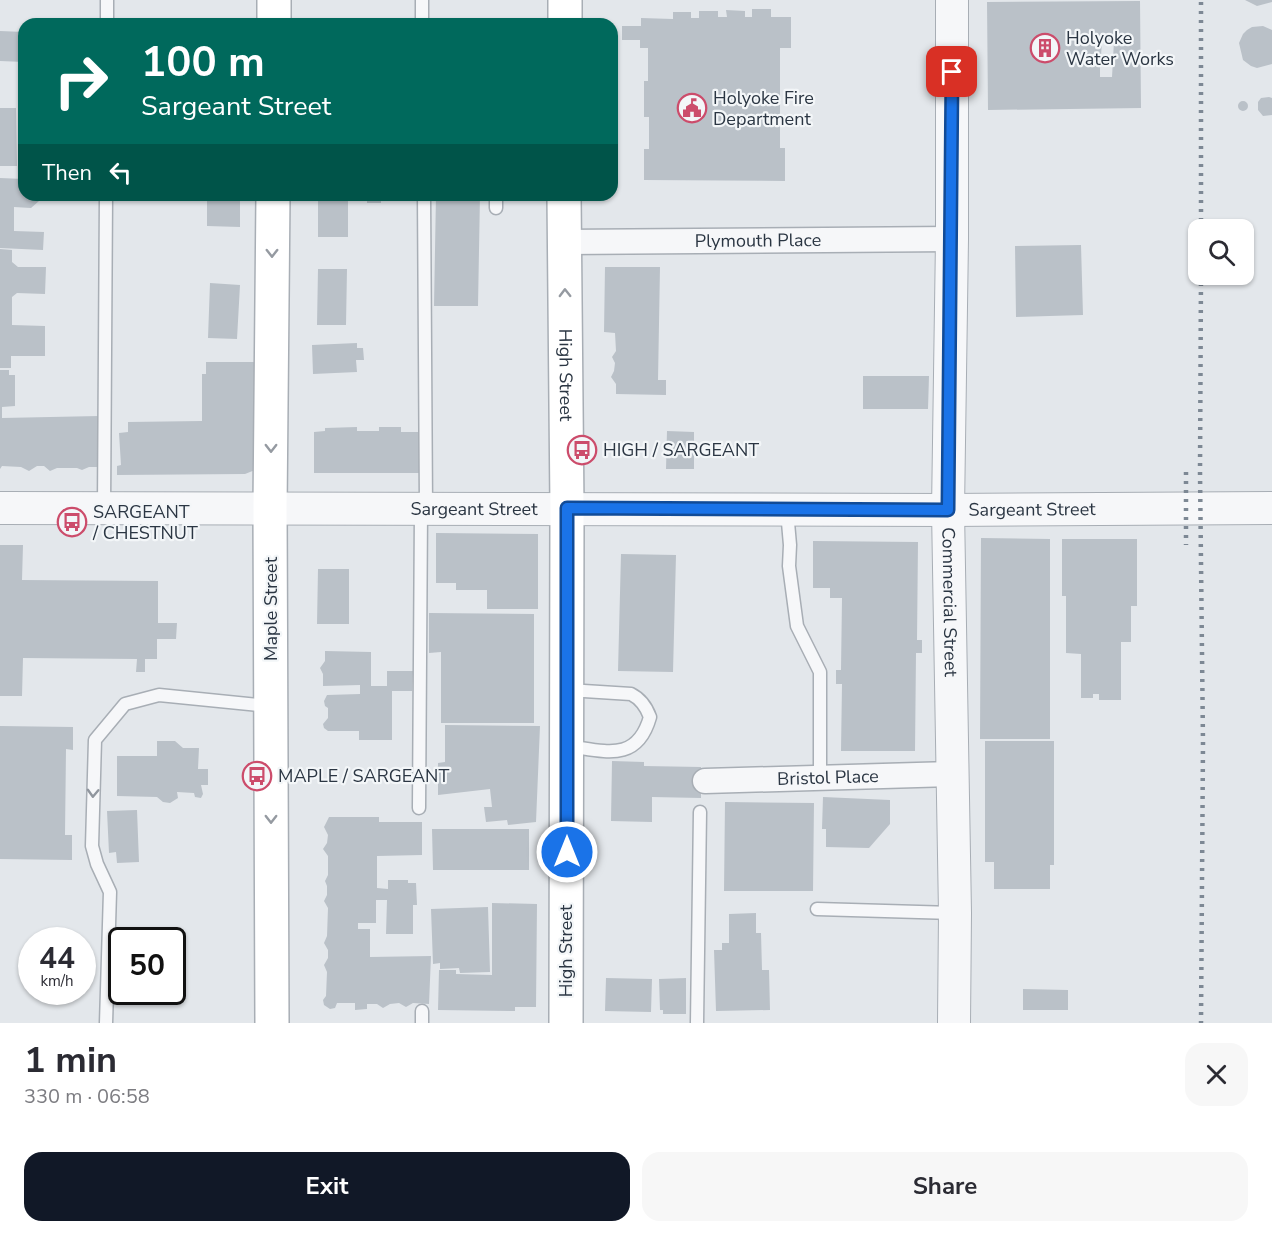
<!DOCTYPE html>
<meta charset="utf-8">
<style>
:root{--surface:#fff;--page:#f7f7f7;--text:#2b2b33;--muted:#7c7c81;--accent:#111827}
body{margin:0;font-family:"Nunito Sans",sans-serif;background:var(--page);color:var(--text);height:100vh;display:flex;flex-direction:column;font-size:22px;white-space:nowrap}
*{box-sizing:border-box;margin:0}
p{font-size:20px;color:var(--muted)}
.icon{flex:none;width:33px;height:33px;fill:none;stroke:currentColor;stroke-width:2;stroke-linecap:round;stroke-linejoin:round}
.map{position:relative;height:1023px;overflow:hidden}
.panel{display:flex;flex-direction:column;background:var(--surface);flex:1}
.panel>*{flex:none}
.top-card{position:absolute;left:18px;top:18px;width:600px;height:183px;border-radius:18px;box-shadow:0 2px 4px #0004;background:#00695c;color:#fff;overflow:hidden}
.fabs{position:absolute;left:1188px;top:219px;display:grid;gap:12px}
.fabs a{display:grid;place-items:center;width:66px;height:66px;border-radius:12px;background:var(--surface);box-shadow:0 2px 4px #0004;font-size:30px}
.speed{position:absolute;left:18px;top:927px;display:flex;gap:12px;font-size:30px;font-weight:700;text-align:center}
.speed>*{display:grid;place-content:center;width:78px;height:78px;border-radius:50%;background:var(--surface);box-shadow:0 2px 4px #0004;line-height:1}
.speed small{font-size:15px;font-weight:400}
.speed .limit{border:3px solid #111;border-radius:9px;background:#fff;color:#111}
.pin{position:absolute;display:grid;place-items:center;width:51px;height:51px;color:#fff;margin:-26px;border-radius:12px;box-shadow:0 3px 9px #0006}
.me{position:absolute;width:66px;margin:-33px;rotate:0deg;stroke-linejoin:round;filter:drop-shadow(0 0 4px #0008)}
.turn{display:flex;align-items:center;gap:21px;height:126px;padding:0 24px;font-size:27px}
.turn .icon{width:78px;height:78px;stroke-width:2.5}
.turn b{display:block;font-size:42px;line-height:51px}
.then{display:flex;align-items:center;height:57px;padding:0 24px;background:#0003;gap:12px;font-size:22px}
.round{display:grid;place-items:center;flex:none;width:63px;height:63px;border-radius:18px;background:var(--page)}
.head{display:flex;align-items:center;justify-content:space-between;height:102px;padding:0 24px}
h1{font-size:36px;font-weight:700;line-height:45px}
.button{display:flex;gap:12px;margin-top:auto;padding:12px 24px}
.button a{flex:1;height:69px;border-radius:18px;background:var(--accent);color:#fff;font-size:24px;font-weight:700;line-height:69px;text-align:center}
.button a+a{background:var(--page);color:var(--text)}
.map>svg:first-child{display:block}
</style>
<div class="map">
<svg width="1272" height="1023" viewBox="0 0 1272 1023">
<rect width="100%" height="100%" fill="#e3e7eb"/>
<path fill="#bac1c8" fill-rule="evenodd" d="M1245,0h27v2l-15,4z
M1140,1l1,107 -153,2 -1,-108zM1102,41h12l-2,36h-12v-13l-9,-1v-8l10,1z
M752,9h19v8h20v31h-11v100h5v33l-141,-1v-31h5v-32h-5v-36h4v-33h-8v-8h-18v-14h19v-8l32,1v-7h18v6h8v-7h19v6h9l-1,-7 19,1v6h7z
M1263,26l9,4v34l-15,4 -6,-2 -8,-6 -4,-17 4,-9 4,-4 5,-3z
M0,31l24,1v30l-24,-1z
M1269,97l3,1v17l-9,1 -5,-6v-8l3,-4z
M1238 106a5 5 0 1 1 10 0a5 5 0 1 1-10 0Z
M0,108h16l1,58h-17z
M0,178l24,1v16h15v6l-8,7 -17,-1v24l30,1 -1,18 -43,-2z
M207,195h33v32l-33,-1z
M318,195h30v42h-30z
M367,195h14v8h-14z
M436,195h44l-2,111h-44z
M1081,245l2,70 -67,2 -1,-71z
M0,249l12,1v12l6,5h28l-1,27 -28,-1 -5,4v28l33,1v30h-34v12h-11z
M605,267h55l-2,113h8v15l-50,-1v-10l-5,-7 3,-6 1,-8 -3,-6 4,-6 -1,-18 -11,-1z
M318,269h29l-1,56h-29z
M210,283l30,2 -3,54 -29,-1z
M357,343v5h6l1,12h-8l1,12 -44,2 -1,-29z
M206,362h52l-3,108 -10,4 -128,1v-9l4,-1 -2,-32 9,-1v-10l74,-1v-47h4z
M0,370h9v5h6v31l-13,1v11l97,-2 1,51h-11l-7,3 -5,-2h-20l-7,3 -6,-5h-7l-8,5 -8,-4 -19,-1 -2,3z
M863,376h66l-1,33h-65z
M357,427v4h22v-4h22v5h22l1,41h-110v-41l11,-1v-3z
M667,431l27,1v37h-28z
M436,533l102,1v75h-51v-19h-31v-7h-20z
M981,538l69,1v200h-70z
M1062,539h75v67h-6v36h-10v58h-22v-6h-6v4h-12v-44l-15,-1v-57h-4z
M813,541l105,1 -1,98h5v13h-6l-1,98h-74l1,-67h-6v-14h5l1,-72h-12v-10h-17z
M0,545h23l-1,35 136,1v42h19l-1,16h-19v20h-12v13h-9l1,-13 -114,-1 -1,38h-22z
M621,554l55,1 -3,117 -55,-1z
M318,569h31v55h-32z
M429,613l105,1v109h-93v-71l-12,1z
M325,651l46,1v34h16v-15h26l-1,20h-20v49h-33v-9h-31l-4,-3 -1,-4 5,-6v-10l-3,-2 -1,-5 3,-6 33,-1v-9l-37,1v-12l-3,-6 5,-7z
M445,725l95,1 -4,96 -28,3 -1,-5 -21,2 -2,-15h8l-2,-18 -52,6v-32l7,-1z
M0,726l73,1v23l-7,-1 -1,86h7v25l-72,-1z
M157,741h18l8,7h16l-1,21h10v16h-7l2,9 -2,4 -6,-1 -1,-4 -17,-1 1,6 -8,5 -7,-1 -6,-5 -40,-1v-40h40z
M985,741h69v124h-4v24h-56v-27h-9z
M612,761l32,1v4l57,1v31l-49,-1v25l-41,-1z
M823,797l67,3v24l-21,24 -43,-1v-18h-4z
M725,802l89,1 -1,88h-89z
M137,810l2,52 -22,1 -1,-11 -7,1 -2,-42z
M329,817h50v5h43v33l-45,1v32l11,1v-9h20v3h8l1,22h-4v29h-27l1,-34h-11v23h-18v6h12v28l61,-1 -2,48 -16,-1 -7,4 -7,-4 -9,1 -7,4 -6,-4h-10v5l-12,1v-7h-18l-2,5 -5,1 -6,-4 -1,-5 3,-4 1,-24 -3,-7 4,-7v-8l-4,-7 3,-7 1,-28 -4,-7 3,-6v-9l-2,-5 3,-6v-19l-5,-7 4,-6 1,-8 -4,-8z
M432,829h97v41h-96z
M492,903l45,1 -1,103h-21v4l-77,-1 1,-40h17v4l36,1z
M488,907l2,65 -30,1 -1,-5 -19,1v-6l-7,1 -2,-55z
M756,913v20h5l1,37h7l1,40 -54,1 -2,-61h8v-7h7v-29z
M606,978l46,1 -1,33 -46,-1z
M686,978v36h-23v-4h-3l-1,-31z
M1023,989l45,1v20h-45z"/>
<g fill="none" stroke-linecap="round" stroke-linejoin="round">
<g stroke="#a8aeb5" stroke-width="15">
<path id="service" d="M422,0v24
M107,24v-24
M424,195l2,312
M496,195v13
M104,507l2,-312
M787,511l3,34 -1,21 8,60 23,46v105
M568,690l63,4c10,5 15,12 19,23 -13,46 -45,34 -82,29
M419,808l2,-298
M817,909l136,4
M422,1011v12
M106,1023l4,-131 -13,-28 -5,-18 3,-106 30,-36 34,-9 110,11
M697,1023l3,-211"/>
</g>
<g stroke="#a8aeb5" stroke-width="27">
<g id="minor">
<path id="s1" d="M564,242l388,-3"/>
<path id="s2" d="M705,781l247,-7"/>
</g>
</g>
<g stroke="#a8aeb5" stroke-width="34">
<g id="tertiary">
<path id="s3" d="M952,0v239l-4,271 7,403 -1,110"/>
<path id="s4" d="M0,508l948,2 324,-2"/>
</g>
</g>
<g stroke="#a8aeb5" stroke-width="36">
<g id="secondary">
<path d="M274,24v-24"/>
<path d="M565,24v-24"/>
<path id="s5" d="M564,195l3,313 -1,515"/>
<path d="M272,1023l-2,-515 3,-313"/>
</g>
</g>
<use href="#service" stroke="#f6f7f9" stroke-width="12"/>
<use href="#minor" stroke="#f6f7f9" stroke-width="24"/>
<use href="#tertiary" stroke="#f6f7f9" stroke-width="32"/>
<use href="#secondary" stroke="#fff" stroke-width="33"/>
<path stroke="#7d8894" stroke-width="4.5" stroke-dasharray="3 6" stroke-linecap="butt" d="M1201,230v-230
M1201,274l-1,198 3,271 -2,280
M1186,472v73"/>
</g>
<defs><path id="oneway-chevron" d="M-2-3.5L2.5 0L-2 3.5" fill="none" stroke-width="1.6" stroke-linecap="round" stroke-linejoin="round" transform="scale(1.5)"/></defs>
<g stroke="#959aa1">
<use href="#oneway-chevron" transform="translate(272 253) rotate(90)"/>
<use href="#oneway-chevron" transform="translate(565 293) rotate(-91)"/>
<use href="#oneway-chevron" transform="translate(271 448) rotate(90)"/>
<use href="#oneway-chevron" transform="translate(271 819) rotate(90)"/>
</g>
<use stroke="#90969e" href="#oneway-chevron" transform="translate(93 793) rotate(92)"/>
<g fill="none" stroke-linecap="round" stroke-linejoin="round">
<g stroke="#114b97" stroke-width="15">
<path id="route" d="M567,852v-344l381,2 4,-438"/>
</g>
<use href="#route" stroke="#1a73e8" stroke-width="10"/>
</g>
<defs>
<g id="building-ring" transform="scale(1.5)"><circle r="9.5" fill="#f3f6f8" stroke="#cc4c6b" stroke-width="1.5"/><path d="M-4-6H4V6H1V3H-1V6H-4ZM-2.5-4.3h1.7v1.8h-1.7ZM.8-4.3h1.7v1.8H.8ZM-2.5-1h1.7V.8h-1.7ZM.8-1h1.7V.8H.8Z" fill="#cc4c6b"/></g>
<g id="civic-ring" transform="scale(1.5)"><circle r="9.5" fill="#f3f6f8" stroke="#cc4c6b" stroke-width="1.5"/><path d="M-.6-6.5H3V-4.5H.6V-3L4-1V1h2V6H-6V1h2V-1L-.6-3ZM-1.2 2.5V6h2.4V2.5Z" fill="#cc4c6b"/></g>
<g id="bus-ring" transform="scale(1.5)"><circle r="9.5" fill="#f3f6f8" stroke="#cc4c6b" stroke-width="1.5"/><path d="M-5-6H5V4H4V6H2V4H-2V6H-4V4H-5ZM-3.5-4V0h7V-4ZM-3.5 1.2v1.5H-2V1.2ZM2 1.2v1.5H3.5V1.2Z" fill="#cc4c6b"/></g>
</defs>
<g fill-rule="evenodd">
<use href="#building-ring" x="1045" y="48"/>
<use href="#civic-ring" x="692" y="108"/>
<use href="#bus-ring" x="582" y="450"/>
<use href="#bus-ring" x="72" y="522"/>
<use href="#bus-ring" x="257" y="776"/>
</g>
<g text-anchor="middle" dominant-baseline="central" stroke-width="4.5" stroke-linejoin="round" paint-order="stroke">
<g font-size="18" fill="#2b3643" stroke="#f3f6f8" text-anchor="start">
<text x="1066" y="38">Holyoke<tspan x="1066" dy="21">Water Works</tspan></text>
<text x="713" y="98">Holyoke Fire<tspan x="713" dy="21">Department</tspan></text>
<text x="603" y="450">HIGH / SARGEANT</text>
<text x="93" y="512">SARGEANT<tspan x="93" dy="21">/ CHESTNUT</tspan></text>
<text x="278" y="776">MAPLE / SARGEANT</text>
</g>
<g font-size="18" fill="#2b3643" stroke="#f3f6f8">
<text stroke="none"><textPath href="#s1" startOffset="194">Plymouth Place</textPath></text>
<text stroke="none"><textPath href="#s5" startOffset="180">High Street</textPath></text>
<text stroke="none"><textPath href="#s4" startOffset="474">Sargeant Street</textPath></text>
<text stroke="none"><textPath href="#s4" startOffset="1032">Sargeant Street</textPath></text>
<text stroke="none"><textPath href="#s3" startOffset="602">Commercial Street</textPath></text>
<text transform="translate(271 609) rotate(-90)">Maple Street</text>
<text stroke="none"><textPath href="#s2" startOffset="123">Bristol Place</textPath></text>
<text transform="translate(566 951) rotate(-90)">High Street</text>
</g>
</g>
</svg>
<div class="fabs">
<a><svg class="icon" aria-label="search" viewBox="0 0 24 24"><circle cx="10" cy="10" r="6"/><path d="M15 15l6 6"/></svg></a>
</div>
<div class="speed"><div>44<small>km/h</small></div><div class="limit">50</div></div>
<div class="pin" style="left:952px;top:72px;background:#d93025"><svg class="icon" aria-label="arrive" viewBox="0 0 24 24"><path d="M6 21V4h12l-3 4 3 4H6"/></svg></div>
<svg class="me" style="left:567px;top:852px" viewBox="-20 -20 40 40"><circle r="17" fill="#1a73e8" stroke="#fff" stroke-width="3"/><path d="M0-11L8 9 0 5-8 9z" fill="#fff"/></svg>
<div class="top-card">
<div class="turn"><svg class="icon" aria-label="right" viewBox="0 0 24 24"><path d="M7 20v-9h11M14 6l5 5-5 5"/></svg><div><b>100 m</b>Sargeant Street</div></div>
<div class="then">Then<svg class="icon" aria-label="left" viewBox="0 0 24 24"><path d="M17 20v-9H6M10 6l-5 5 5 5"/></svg></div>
</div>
</div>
<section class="panel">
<div class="head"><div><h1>1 min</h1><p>330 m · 06:58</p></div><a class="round"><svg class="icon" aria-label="close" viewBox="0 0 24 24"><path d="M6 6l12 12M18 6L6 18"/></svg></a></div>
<div class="button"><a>Exit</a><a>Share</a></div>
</section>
